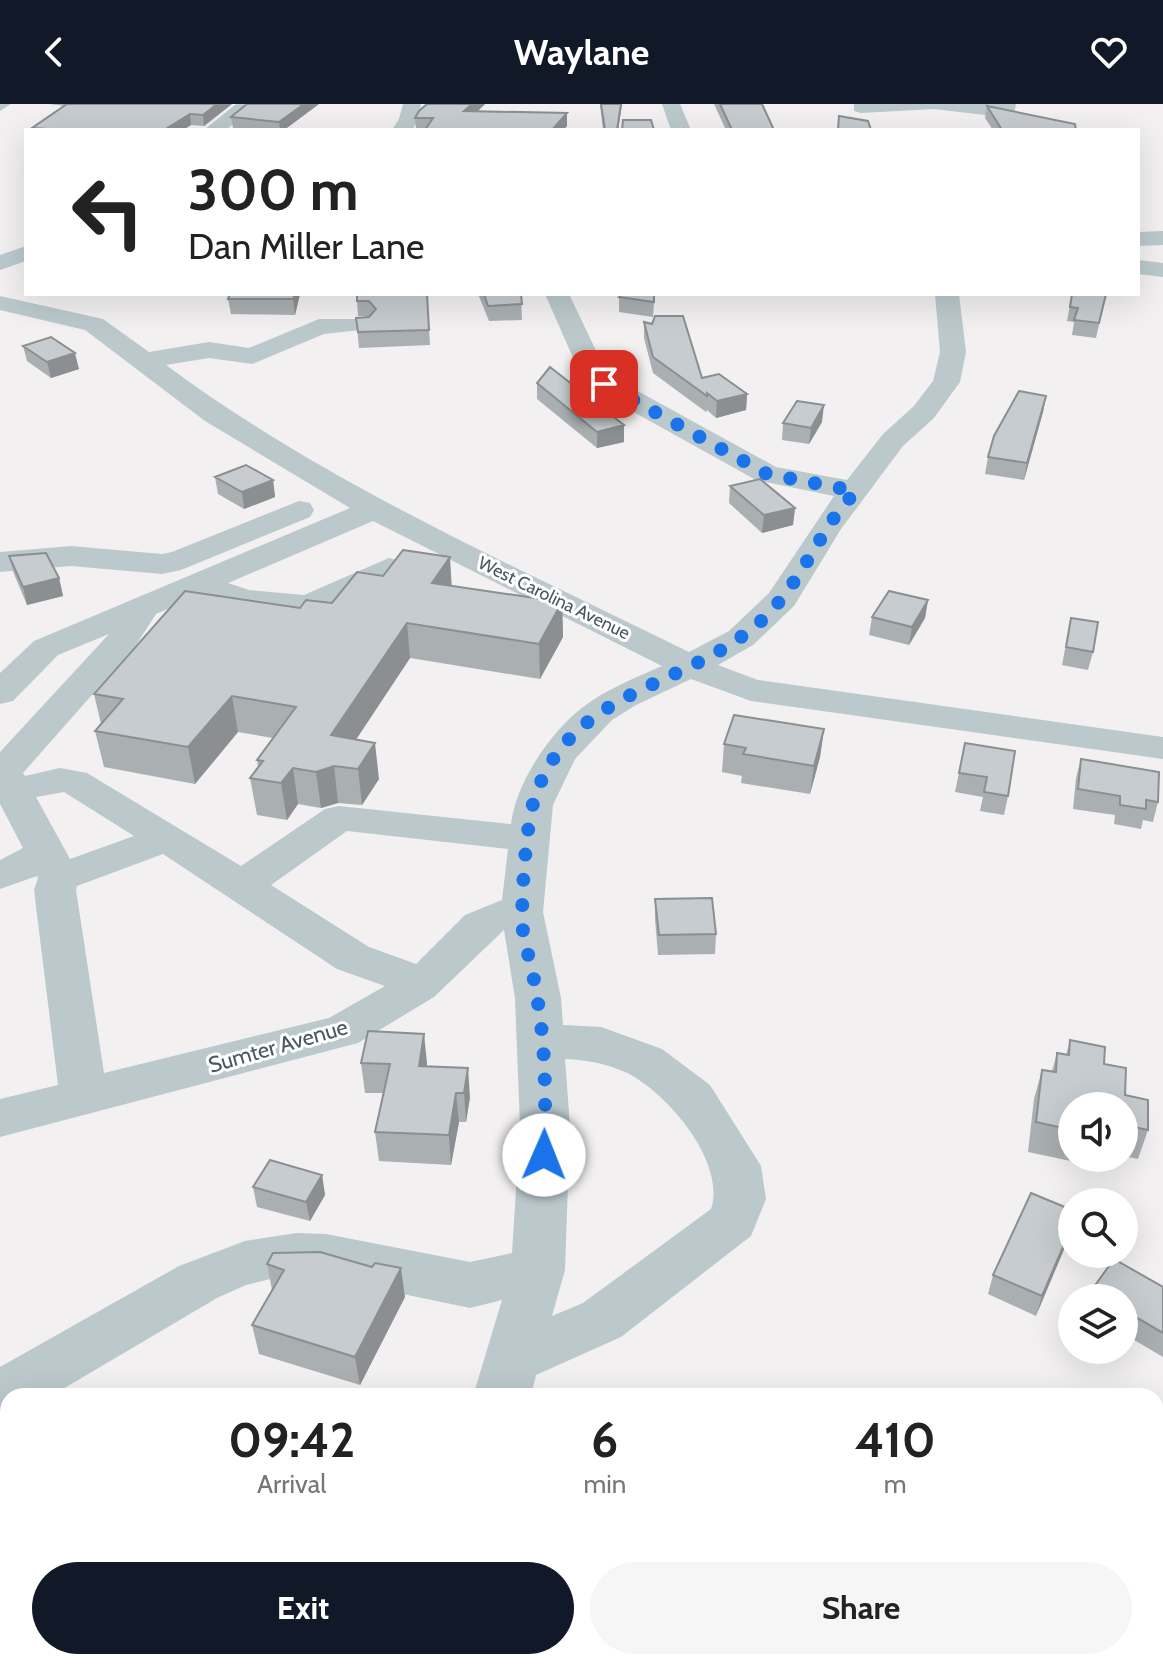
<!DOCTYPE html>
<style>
:root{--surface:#fff;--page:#f6f6f6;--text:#222;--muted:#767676;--accent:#111827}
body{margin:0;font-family:Cabin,sans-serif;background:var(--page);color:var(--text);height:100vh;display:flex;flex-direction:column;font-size:30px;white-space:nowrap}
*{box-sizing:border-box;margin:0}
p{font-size:26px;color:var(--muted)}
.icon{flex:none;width:44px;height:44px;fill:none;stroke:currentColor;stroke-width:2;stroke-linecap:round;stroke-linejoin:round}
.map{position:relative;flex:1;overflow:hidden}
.panel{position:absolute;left:0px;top:1284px;width:1164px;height:282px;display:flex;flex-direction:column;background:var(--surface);border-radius:24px 24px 0 0;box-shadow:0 8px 32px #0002}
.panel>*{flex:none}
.guide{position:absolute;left:24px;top:24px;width:1116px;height:168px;border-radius:0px;box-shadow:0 8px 32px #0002;background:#fff;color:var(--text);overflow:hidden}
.controls{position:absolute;left:1058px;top:988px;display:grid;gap:16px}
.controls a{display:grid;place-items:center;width:80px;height:80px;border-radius:50%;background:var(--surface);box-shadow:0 8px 32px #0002;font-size:40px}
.pin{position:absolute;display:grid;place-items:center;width:68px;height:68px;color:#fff;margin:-34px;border-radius:16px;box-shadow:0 4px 12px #0006}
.me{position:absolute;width:88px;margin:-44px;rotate:1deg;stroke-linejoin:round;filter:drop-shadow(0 0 6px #0008)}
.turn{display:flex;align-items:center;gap:28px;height:168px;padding:0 32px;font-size:36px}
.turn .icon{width:104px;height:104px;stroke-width:2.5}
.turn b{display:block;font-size:56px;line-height:68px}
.eta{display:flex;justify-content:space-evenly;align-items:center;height:136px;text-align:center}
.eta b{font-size:48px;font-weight:700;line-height:56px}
.button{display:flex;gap:16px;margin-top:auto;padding:16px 32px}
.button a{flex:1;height:92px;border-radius:48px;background:var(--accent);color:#fff;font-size:32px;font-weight:700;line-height:92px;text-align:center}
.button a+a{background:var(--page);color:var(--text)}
header{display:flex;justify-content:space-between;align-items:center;height:104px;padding:0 32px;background:var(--accent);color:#fff;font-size:36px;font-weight:700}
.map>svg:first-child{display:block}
</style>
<header><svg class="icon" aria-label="back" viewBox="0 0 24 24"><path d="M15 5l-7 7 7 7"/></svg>Waylane<svg class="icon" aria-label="heart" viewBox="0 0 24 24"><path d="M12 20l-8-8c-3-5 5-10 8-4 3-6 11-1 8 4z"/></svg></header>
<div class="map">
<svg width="1163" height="1565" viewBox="0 0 1163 1565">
<rect width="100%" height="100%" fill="#f2f0f0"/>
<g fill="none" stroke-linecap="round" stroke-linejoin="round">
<path fill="#bbc9cd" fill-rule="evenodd" d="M0,0h11l-11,7z
M236,0h21l-31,26h-22z
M403,0h18l-2,15 -7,11h-20l7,-11z
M662,0h18l11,26h-20z
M854,0h162l-2,10 -12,3 -68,-8 -73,4 -7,-2z
M1163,127v14l-25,1v-14z
M26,142v15l-26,9v-15z
M1138,156l25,3v14l-25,-3z
M545,190h24l31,65 14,19 162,89 71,13 36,-46 31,-28 19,-25 7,-29 -5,-58h24l7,58 -6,30 -26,36 -31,28 -62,83 -47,77 -41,39 -35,20 40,15 405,57v22l-412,-58 -60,-22 -55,26 -24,15 -37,39 -22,46 -10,107 18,86 2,27 38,2 61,22 48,36 51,81 5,33 -15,37 -130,101 -85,38 -5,21h-58l29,-96 -32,8 -144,-30 -56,1 -24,6 -29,13 -166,98h-43v18l-8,-3v-44l179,-101 66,-25 52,-8 29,1 144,28 42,-9 8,-127 -5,-128 -11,-68 -70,67 -76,46 -358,94v-38l58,-14 -24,-195 4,-12 -1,-2 -37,13v-29l23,-12 -23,-44v-52l109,-118 -51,21 -45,46 -13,3v-31l34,-32 316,-133 -145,-87 -120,-91 -85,-20v-14l103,23 46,33 60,-10 40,6 70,-29h51l4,5 -4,5 -46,5 -72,30 -43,-6 -43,7c160,119 345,199 523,287l40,-21 40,-38 65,-97 -78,-16 -162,-90 -20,-30zM373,417l289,145c-25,11 -50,21 -72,36 -36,24 -74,79 -79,122l-172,-18 -14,3 -84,57 -154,-93 -27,-5 -35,8 -2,-3 113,-128 20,-31 44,-19 44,15 65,5 92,-40 4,-7 -4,-7 -12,-3 -85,37 -55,-5 -21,-7zM64,688l70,44 -64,23 -34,-62zM347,727l161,18 -6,51 -37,15 -49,49 -47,-17 -98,-62zM163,750l174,115 48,17 -56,32 -225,55 -28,-183 1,-4zM565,955c22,1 39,4 60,13 40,18 102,90 86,137l-128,94 -31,13 13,-46 5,-144z
M299,397l11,2 4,7 -4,7 -129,53 -19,4 -91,-8 -71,6v-20l71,-6 91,8 10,-2z
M163,1558h67l3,7h-67z
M320,1558h68l-3,7h-68z"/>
</g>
<path fill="#aaafb2" d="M49,0h183l-28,22 -13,-1 -8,5h-150l-1,-2 33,-22z
M319,0l-35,26h-32l-19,-2 -2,-11z
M427,0h58l-7,7 89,15 -4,4h-147l-1,-12z
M600,0h22l-4,26h-15z
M714,0h48l12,26h-48z
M987,2l89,24h-83l-8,-12z
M300,190l-5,21 -64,-1 -3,-15z
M427,190l3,51 -71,3 -3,-30 13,-2h-11l-1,-15z
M478,190h43l1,26 -33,1z
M1072,190h34l-10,44 -24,-3 2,-13 -7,-1z
M619,193l35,5 -1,15 -34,-5z
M644,218l58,56 45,16 -1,16 -30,8 -9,-8 -1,2 -53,-39 -9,-35z
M23,242l56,23 -28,9 -24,-17z
M537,279l87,59 -27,6 -60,-49z
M1046,292l-3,16 -19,68 -39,-6 3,-17z
M822,318l-13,22 -27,-4 1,-17z
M215,373l58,3 2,17 -31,12 -26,-15z
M730,382l65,22 -2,17 -31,8 -33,-30z
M9,452l50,22 4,18 -36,9 -13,-31z
M451,482l111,16 1,35 -23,42 -130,-21 -54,81 23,40 -17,26 -24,-2 -17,5 -23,-4 -11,16 -30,-5 -7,-37 8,-11 -1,-7 16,-22 -35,-6 -43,52 -91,-17 -9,-36 6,-7 -7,-30 206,-86z
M928,496l-3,18 -16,27 -40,-10 3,-18z
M1071,514l22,34 -5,18 -26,-5z
M824,625l-4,28 -10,37 -69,-11 1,-7 -20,-4 2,-28z
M965,639l43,53 -4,19 -24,-4 3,-14 -28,-5z
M1081,655l77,43 -5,20 -10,-2 -2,9 -27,-5 1,-9 -42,-6 3,-31z
M655,795l61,35 -1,20 -57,1 -3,-36z
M1070,936l34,24 44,66 -10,29 -14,-3v-50h-52v52h15l-2,6 -57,-12 6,-53 8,-29 10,1 5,-18 9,2z
M361,959h66v3l43,31 -4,25h-7l-8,43 -72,-4 -4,-29 8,-39h-18z
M322,1071l3,20 -15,26 -53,-14 -4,-20z
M1072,1106l-36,106 -48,-22 5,-19z
M267,1160l138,33 -45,88 -101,-31 -7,-29 20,-35z
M1163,1183v70l-39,-23v-36h-35l2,-7z"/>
<path fill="#8b8f91" d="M217,0h15l-28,22 -1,-11z
M304,0h15l-35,26h-4l-1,-8z
M472,0h13l-21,19v-12z
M621,0h1l-4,26h-1z
M567,9v13l-4,4h-11z
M190,10l1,11 -8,5h-19z
M295,190h5l-5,21 -2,-16z
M75,249l4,16 -28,9 -4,-16z
M747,290l-1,16 -30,8 1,-17z
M1046,292l-3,16 -19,68 3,-17z
M824,301l-2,17 -13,22 2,-16z
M624,321v17l-27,6v-16z
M273,376l2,17 -31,12 -2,-17z
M795,404l-2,17 -31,8 2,-18z
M450,453l2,34 -20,-8z
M59,474l4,18 -36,9 -4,-18z
M928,496l-3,18 -16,27 3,-18z
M562,498l1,35 -23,42 -1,-35z
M407,519l3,35 -72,109 -7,-32z
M232,592l6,36 -43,52 -7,-37z
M824,625l-4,28 -10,37 4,-28z
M375,639l4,36 -17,26 -4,-36z
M334,662l4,37 -17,5 -5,-36z
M293,664l5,36 -11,16 -6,-37z
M424,930l3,29 -6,32 -2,-29z
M468,964l2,29 -4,25 -2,-29z
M456,989l3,29 -8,43 -2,-30z
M322,1071l3,20 -15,26 -4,-19z
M1072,1122l-1,7 -35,83 6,-20z
M401,1164l4,29 -45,88 -5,-28z"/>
<path fill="#c6cccf" stroke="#8b8f91" stroke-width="2" d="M67,0h150l-14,11 -13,-1 -26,16h-101l-31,-2z
M247,0h57l-25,18 -48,-5z
M427,0h45l-8,7 103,2 -15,17h-127l8,-12h-18l4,-7z
M601,0h20l-4,26h-12z
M720,0h42l12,26h-42z
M987,2l88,18 1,6h-74z
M839,12l29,5 3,9h-33z
M623,16h28l3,10h-32z
M230,190h65l-2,5h-65z
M357,190h70l2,36 -71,2 -2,-14 13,-1 7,-8 -7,-8h-12z
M484,190h37l1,10 -34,2z
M622,190h32v8l-35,-5z
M1072,190h34l-7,29 -25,-3 4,-12 -8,-1z
M655,212h28l19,62 17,-4 28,20 -30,7 -10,-8v3l-54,-39 -9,-35 8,2z
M51,233l24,16 -28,9 -24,-16z
M550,263l74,58 -27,7 -60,-49z
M1019,287l27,5 -19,67 -39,-6 6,-21z
M797,297l27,4 -13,23 -28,-5z
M246,361l27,15 -31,12 -27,-15z
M760,375l35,29 -31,7 -34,-29z
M403,446l47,7 -18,26 130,19 -23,42 -132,-21 -76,112 44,8 -17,26 -24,-3 -18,6 -23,-4 -12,15 -31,-5 13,-17 -6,-1 39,-53 -64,-11 -44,51 -93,-16 28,-32 -29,-5 91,-103 115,17 6,-8 26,3 25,-31 26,4z
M46,449l13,25 -36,9 -14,-31z
M889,487l39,9 -16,27 -40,-10z
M1071,514l27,4 -5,30 -27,-5z
M734,611l90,14 -10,37 -71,-12 3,-6 -22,-4z
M965,639l50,8 -7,45 -24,-4 3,-15 -28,-4z
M1081,655l78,13 -1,30 -12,-2v9l-26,-4v-9l-42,-7z
M712,794l4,36 -57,1 -4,-36z
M368,927l56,3 -5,32 49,2 -4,25h-8l-7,42 -74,-3 15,-68 -29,-1z
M1070,936l35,7 -1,17 22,4 -1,27 23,5v30l-24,-5v-19h-52v24l-36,-8 6,-52 14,2 1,-19 12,2z
M270,1056l52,15 -16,27 -53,-15z
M1031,1089l41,17v16l-30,70 -49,-21z
M320,1148l52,15 3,-4 26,5 -46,89 -103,-32 32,-55 -17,-6 6,-11z
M1114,1155l49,28v46l-39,-23v-12h-21l-12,-7z"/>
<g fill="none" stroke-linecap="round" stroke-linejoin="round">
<path stroke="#1a73e8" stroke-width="14" stroke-dasharray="0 25.2" d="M544,1051c2,-52 2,-107 -7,-158 -3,-22 -10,-44 -14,-66 -3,-24 3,-103 10,-127 32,-113 146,-114 221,-177 32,-26 51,-63 72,-97 8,-14 20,-26 29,-39l-88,-17 -163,-90"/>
</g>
<g text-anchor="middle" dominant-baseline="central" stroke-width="6" stroke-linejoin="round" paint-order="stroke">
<g font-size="18" fill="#47595e" stroke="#fff">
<text transform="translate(554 494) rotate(26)">West Carolina Avenue</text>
</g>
<g font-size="22" fill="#47595e" stroke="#fff">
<text transform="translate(278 942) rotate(-16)">Sumter Avenue</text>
</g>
</g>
</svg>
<div class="controls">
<a><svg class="icon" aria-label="sound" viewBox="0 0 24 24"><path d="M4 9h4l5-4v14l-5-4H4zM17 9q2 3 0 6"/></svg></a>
<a><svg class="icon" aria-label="search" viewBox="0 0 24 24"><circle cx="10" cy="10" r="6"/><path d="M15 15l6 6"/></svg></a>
<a><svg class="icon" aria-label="layers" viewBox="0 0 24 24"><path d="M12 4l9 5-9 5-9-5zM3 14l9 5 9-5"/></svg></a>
</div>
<div class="pin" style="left:604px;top:280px;background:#d93025"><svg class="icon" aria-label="arrive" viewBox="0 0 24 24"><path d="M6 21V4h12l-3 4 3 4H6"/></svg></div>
<svg class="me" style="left:544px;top:1051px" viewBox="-20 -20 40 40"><circle r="19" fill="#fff"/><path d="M0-13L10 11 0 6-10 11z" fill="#1a73e8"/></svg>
<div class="guide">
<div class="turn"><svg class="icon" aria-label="left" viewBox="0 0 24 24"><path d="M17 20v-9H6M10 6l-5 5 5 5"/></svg><div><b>300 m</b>Dan Miller Lane</div></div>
</div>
<section class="panel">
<div class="eta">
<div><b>09:42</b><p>Arrival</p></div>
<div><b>6</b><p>min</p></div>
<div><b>410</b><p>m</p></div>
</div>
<div class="button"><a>Exit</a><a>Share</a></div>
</section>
</div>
